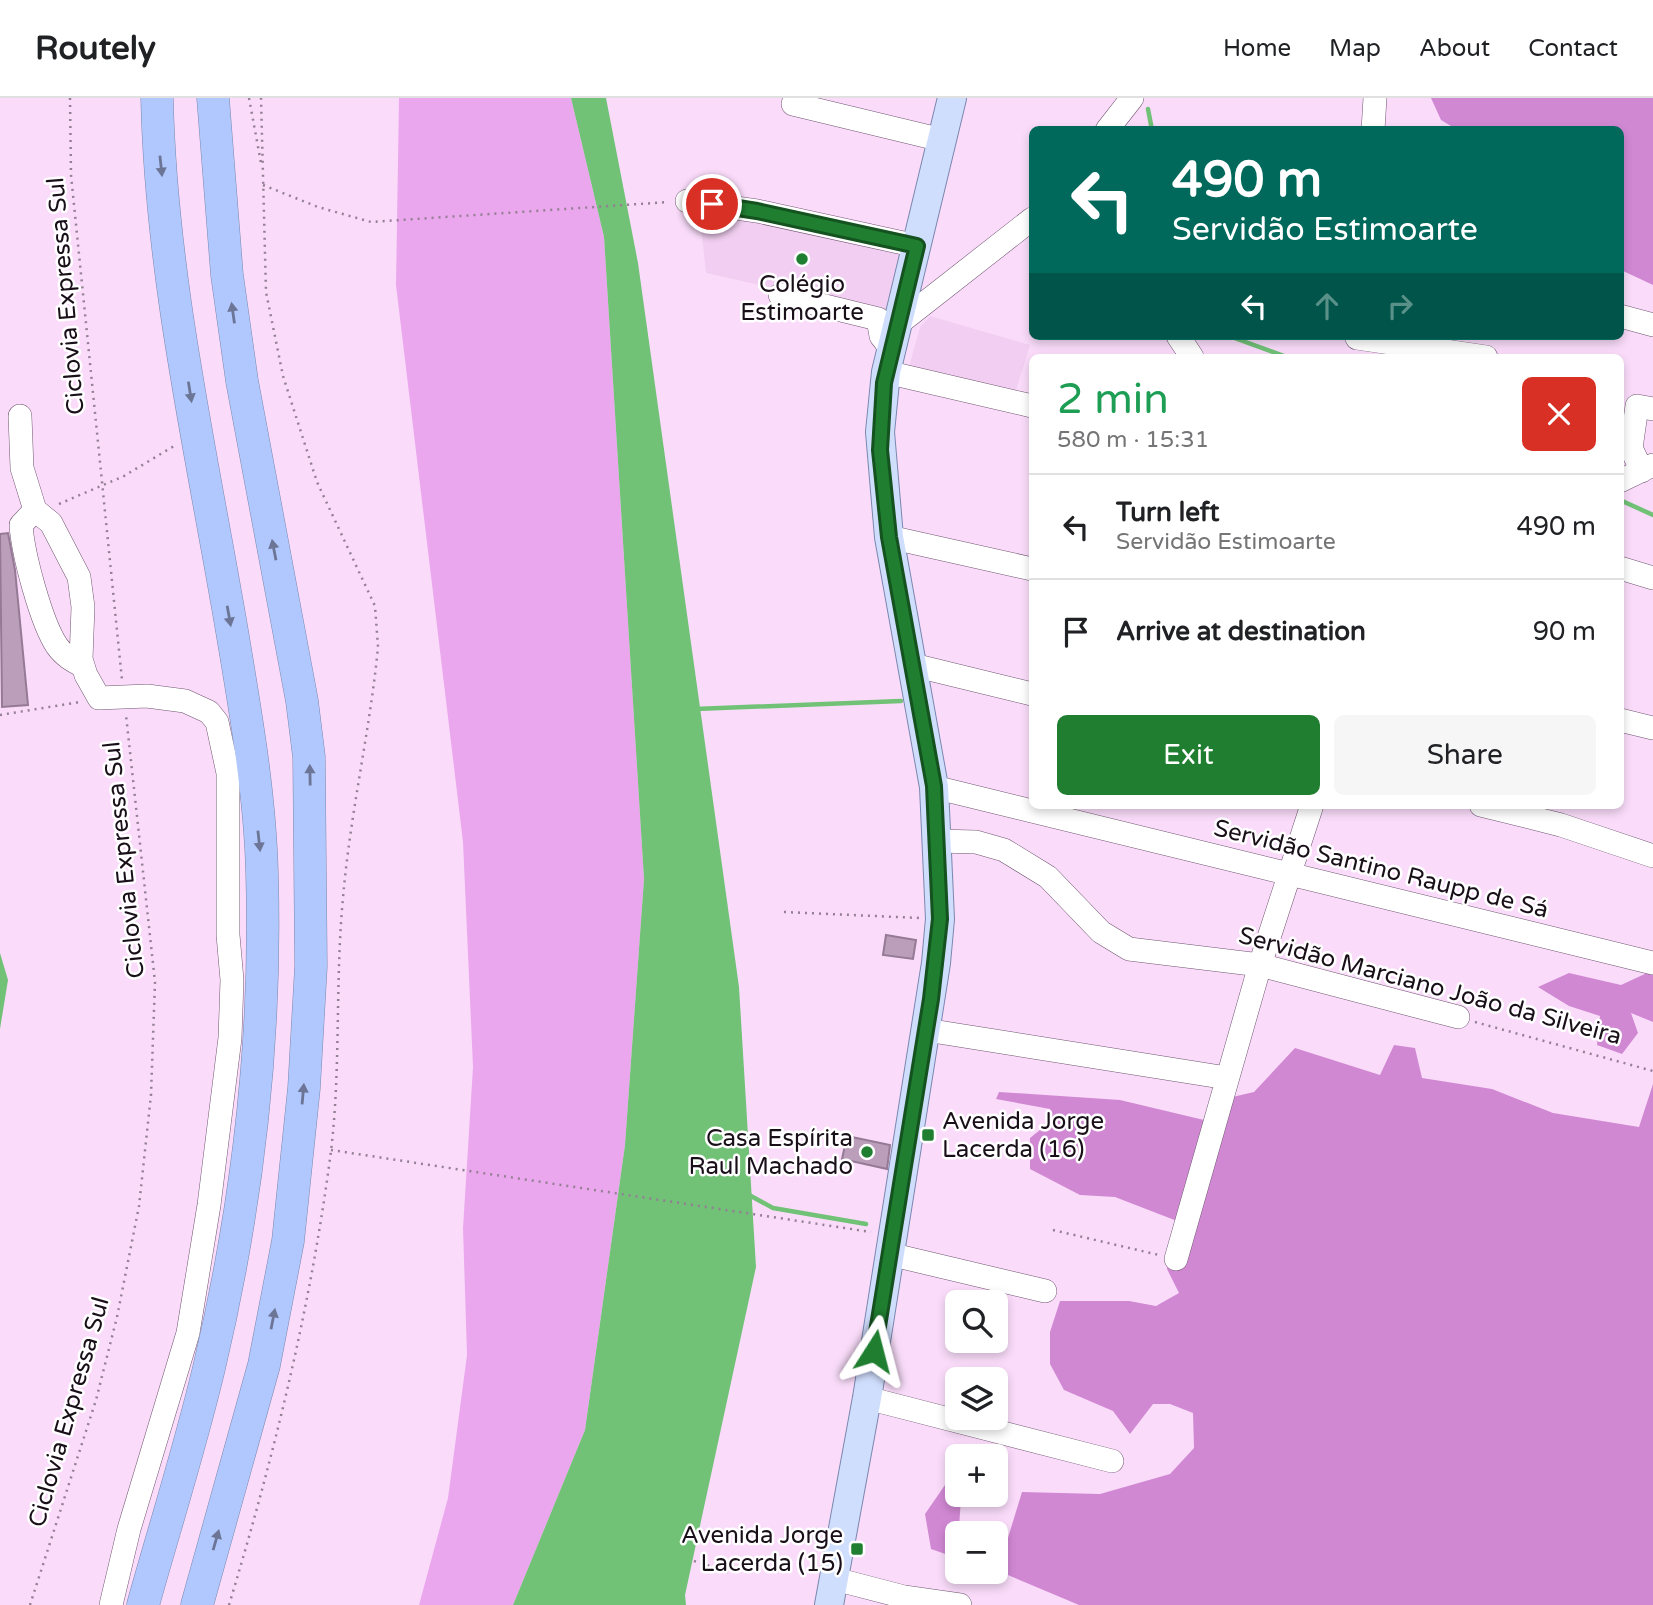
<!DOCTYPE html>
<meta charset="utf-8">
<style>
:root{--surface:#fff;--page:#f6f6f6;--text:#202124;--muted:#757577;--line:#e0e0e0;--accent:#1f7e30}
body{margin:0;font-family:"Varela Round",sans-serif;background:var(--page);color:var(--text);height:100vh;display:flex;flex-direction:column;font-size:26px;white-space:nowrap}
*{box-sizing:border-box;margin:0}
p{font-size:23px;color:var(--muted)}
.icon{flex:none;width:38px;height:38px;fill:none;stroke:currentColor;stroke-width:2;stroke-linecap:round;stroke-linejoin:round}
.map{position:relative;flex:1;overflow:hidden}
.side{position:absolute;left:1029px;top:256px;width:595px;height:455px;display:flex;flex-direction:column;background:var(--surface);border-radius:10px;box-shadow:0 4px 10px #0003}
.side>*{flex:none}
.banner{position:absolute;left:1029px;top:28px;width:595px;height:214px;border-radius:10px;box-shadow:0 4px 10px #0003;background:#00695c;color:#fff;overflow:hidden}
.buttons{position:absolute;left:945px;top:1192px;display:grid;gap:14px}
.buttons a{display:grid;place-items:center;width:63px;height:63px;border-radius:10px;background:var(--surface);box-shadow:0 4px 10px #0003;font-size:35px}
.pin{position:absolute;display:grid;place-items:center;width:60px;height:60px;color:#fff;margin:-30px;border:4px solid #fff;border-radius:50%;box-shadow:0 2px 7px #0007}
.me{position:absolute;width:77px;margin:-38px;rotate:9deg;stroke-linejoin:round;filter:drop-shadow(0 0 5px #0008)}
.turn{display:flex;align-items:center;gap:24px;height:147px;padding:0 28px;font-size:32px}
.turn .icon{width:91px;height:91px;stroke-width:2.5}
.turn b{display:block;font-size:49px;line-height:60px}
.lanes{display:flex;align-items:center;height:66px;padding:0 28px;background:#0003;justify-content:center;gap:35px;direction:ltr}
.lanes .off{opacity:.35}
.round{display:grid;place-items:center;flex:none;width:74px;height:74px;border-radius:10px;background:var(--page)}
.overview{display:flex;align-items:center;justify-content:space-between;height:119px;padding:0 28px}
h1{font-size:42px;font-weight:600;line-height:52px;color:#1e9e55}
.action{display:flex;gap:14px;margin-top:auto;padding:14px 28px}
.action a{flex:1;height:80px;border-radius:10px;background:var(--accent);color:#fff;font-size:28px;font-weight:600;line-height:80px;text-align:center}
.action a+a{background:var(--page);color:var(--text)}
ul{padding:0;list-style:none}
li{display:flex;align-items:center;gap:21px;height:105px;padding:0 28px;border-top:2px solid var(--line)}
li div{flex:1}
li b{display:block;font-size:26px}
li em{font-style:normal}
header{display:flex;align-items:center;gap:42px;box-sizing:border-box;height:98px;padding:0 35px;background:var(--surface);border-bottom:2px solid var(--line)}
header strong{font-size:33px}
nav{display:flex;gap:38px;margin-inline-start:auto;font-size:24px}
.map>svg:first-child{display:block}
</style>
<header>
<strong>Routely</strong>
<nav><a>Home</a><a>Map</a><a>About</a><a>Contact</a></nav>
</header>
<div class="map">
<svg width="1653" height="1507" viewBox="0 0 1653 1507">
<rect width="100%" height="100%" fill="#fadcfa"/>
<path fill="#f2cff2" d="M699,110l205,38 -19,67 -179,-40z
M930,218l100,29 -16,52 -105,-30 11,-40z"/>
<path fill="#eba7ed" d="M399,0h172l33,139 40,642 -19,266 -40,285 -72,175h-94l29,-107 19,-143 -4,-127 10,-161 -10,-225 -67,-557z"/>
<path fill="#d188d3" d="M1431,0h222v187l-32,-15 -1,-140 -164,-1 -15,-9z
M1649,874l4,2v48l-22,-9 7,20 -16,21 -25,-9 3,-29 -31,-10 -31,-19 31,-14 52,12z
M1394,947l21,3 7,30 70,11 61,24 86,14 14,-43v521h-574l-83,-35v-30l11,1 15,-49 78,2 70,-20 24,-26 -1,-35 -23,-9h-17l-23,30 -17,-23 -49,-21 -14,-26v-32l10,-31h69l27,5 23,-13 -12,-24 10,-48 -62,-24 -35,-2 -50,-26v-31l21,-17 -1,-12 -54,-10 3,-7 121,8 84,20 24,-22 26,-6 41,-44 85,27z
M945,1387l16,13 -4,60 -26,-9 -6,-35z"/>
<path fill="#71c177" d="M571,0h35l32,165 101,724 17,280 -71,328 1,10h-173l72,-175 40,-285 19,-266 -40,-642z
M0,855l8,27 -8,49z"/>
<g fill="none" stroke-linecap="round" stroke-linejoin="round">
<path stroke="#71c177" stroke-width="4.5" d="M1148,11l4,21
M1229,238l58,21
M1620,402l33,15
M695,611l206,-8
M749,1097l24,13 93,16"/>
</g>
<path fill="#ba9eba" stroke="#947a95" stroke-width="2" d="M8,435l7,37 13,135 -26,2 -2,-173z
M886,837l30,5 -3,19 -30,-4z
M847,1038l43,9 -3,24 -45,-10z"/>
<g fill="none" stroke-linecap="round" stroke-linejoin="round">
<g stroke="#6f566f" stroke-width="24">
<path id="minor" d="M793,6l149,36
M1107,32l25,-32
M1373,32l2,-32
M687,103l70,10 160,35
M780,197l98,24 3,17 11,14
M1620,218l33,9
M898,226l134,-105
M1178,238l14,21
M1357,240l129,19
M886,274l146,34
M20,318l2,52 13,42 16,13 28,54 4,30 -2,52 5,16 13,23 48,-2 38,5 24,11 8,10 11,51v162l4,45 -2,58 -21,167 -21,128 -59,196 -18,76
M1642,373l-11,-23 6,-42 16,3
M1620,383l33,-16
M35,412l-14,15c2,29 20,97 36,121 7,10 16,15 26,20
M889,439l143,32
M1620,470l33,10
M913,567l119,29
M1620,622l33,8
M934,689l719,176
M1481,707l80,20 92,31
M937,743l39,1 28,8 44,27 53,55 28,17 131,16 198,52
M926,932l301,48
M889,1156l156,37
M1176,1161l84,-294 52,-160
M867,1300l245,63
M835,1481l69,18 56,8"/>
</g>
<g stroke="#7b87ad" stroke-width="30">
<path id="major" d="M829,1507l38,-207 69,-435 4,-44 -6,-132 -45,-250 -9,-105 6,-60 66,-274"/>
</g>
<g stroke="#7b87ad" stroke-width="33">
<path id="highway" d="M143,1507c22,-79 47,-157 66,-237 38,-160 58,-330 53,-495 -2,-78 -16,-158 -29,-236 -30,-178 -72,-358 -76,-539
M197,1507l67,-240 24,-124 16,-153 7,-122 -2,-209 -7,-56 -60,-320 -15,-106 -14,-177"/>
</g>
<path stroke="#947f94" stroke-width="2.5" stroke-dasharray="2 5" stroke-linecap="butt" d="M70,0l1,77 51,505
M249,0l12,65
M263,87l55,22 53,15 298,-20
M59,406l65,-28 50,-30
M0,617l80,-13
M784,814l136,6
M1475,924l178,49
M331,1052l540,82
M1053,1132l106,25
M694,1463l34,11
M30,1507l66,-205 21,-83 22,-111 12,-111 4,-113 -29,-267
M229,1507c45,-149 82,-299 102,-454 10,-84 4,-169 12,-253 7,-84 27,-167 35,-251l-3,-41 -58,-124 -34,-106 -17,-84 -5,-194"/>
<use href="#minor" stroke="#fff" stroke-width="23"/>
<use href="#major" stroke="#d0defe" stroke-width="28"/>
<use href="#highway" stroke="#b0c8fd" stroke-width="32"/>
</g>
<defs><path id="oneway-solid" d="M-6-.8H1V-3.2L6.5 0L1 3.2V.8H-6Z" transform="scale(1.75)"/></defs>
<g fill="#6c7596">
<use href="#oneway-solid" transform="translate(161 68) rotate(84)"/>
<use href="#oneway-solid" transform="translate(233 215) rotate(-98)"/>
<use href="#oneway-solid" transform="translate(190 294) rotate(81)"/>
<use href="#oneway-solid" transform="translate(274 452) rotate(-101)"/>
<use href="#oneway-solid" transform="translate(229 518) rotate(80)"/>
<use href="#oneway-solid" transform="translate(310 677) rotate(-91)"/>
<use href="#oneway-solid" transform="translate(259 743) rotate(84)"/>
<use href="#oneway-solid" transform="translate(303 996) rotate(-85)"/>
<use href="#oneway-solid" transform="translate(273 1221) rotate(-79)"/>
<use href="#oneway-solid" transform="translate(216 1442) rotate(-74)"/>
</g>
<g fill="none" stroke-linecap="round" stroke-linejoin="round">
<g stroke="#14521f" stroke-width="18">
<path id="route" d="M712,106l45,7 160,35 -33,137 -4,67 9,87 45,249 6,133 -9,80 -57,352"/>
</g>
<use href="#route" stroke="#1f7e30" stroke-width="12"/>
</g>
<g fill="#1f7e30" stroke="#fff" stroke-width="2.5">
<circle cx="802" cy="161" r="7"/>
<rect x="921" y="1030" width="14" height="14" rx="3.5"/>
<circle cx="867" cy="1054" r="7"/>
<rect x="850" y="1444" width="14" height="14" rx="3.5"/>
</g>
<g text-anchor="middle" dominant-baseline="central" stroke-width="5" stroke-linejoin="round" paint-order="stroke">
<g font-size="24" fill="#190f19" stroke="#fff" text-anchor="end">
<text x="802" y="186" text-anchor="middle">Colégio<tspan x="802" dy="28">Estimoarte</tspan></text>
<text x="942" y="1023" text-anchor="start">Avenida Jorge<tspan x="942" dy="28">Lacerda (16)</tspan></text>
<text x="853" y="1040">Casa Espírita<tspan x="853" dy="28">Raul Machado</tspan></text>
<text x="843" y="1437">Avenida Jorge<tspan x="843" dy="28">Lacerda (15)</tspan></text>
</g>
<g font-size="24" fill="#190f19" stroke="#fff">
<text transform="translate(66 198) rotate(-95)">Ciclovia Expressa Sul</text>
<text transform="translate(124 762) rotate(-96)">Ciclovia Expressa Sul</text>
<text transform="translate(1381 771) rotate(14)">Servidão Santino Raupp de Sá</text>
<text transform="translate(1430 888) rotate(15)">Servidão Marciano João da Silveira</text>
<text transform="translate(69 1314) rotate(-74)">Ciclovia Expressa Sul</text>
</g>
</g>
</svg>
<div class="buttons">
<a><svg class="icon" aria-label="search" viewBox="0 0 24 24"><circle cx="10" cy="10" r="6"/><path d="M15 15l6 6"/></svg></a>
<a><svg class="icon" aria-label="layers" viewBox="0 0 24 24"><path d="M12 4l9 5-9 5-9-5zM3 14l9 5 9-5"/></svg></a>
<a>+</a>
<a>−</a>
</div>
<div class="pin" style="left:712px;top:106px;background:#d93025"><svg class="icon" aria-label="arrive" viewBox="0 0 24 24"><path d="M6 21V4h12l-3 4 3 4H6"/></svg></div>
<svg class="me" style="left:874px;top:1253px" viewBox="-20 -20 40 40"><path d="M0-17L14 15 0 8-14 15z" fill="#1f7e30" stroke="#fff" stroke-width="4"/></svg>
<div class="banner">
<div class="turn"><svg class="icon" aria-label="left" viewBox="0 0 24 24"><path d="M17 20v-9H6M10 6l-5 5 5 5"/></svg><div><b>490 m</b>Servidão Estimoarte</div></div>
<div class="lanes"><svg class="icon" aria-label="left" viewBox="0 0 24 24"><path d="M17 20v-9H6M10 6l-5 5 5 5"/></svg><svg class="icon off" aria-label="ahead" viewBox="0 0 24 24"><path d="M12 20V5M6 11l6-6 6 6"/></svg><svg class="icon off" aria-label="right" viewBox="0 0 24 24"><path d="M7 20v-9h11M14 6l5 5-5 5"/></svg></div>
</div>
<section class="side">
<div class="overview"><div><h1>2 min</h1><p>580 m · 15:31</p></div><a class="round" style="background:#d93025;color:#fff"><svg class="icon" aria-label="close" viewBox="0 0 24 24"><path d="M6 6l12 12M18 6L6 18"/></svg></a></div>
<ul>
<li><svg class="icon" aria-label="left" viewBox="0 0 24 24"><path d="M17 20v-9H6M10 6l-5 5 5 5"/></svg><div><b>Turn left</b><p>Servidão Estimoarte</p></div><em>490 m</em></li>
<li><svg class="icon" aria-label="arrive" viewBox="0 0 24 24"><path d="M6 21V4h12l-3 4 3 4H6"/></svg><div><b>Arrive at destination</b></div><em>90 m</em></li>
</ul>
<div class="action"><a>Exit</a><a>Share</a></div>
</section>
</div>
